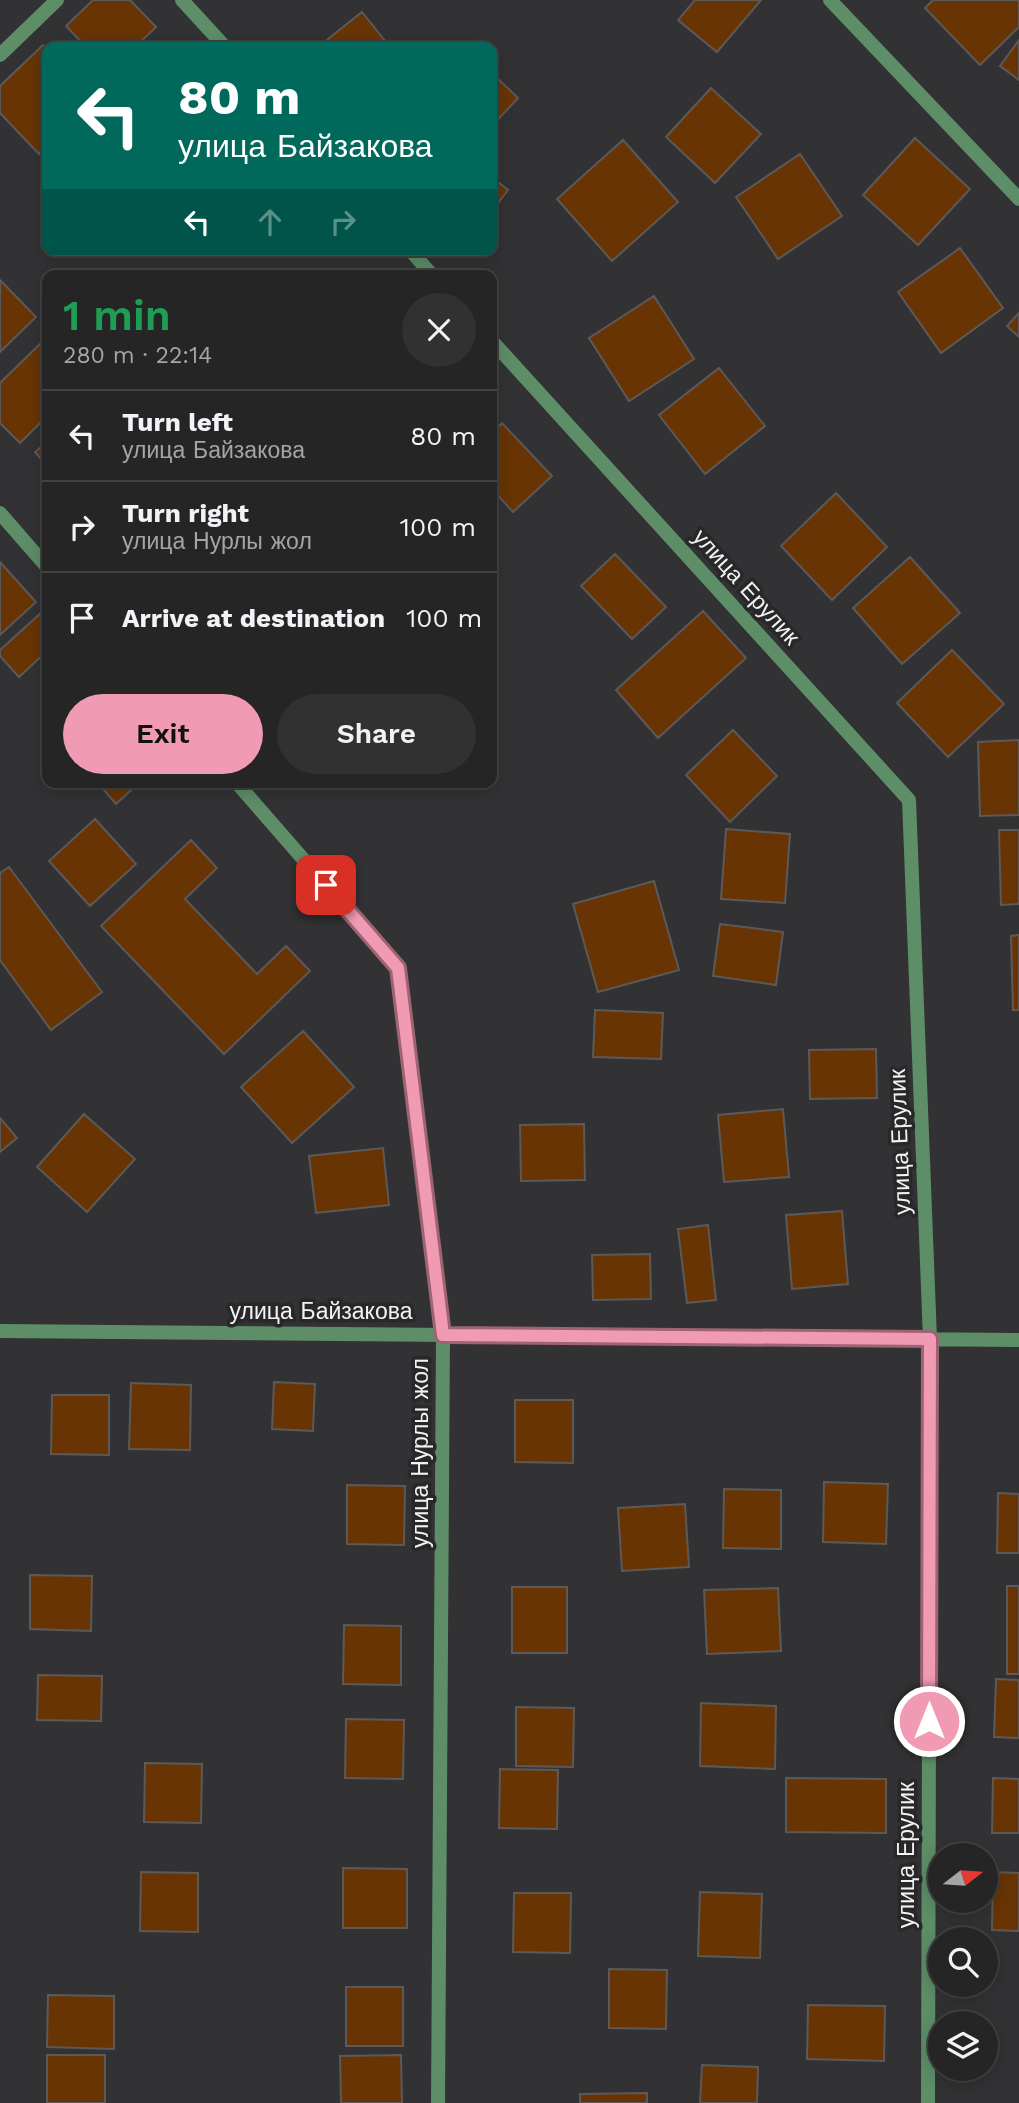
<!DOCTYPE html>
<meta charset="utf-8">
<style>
:root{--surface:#262526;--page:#323132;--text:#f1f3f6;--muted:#a4a5a7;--line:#424243;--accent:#f19ab3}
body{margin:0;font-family:"Work Sans",sans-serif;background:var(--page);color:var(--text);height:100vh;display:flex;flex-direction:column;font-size:26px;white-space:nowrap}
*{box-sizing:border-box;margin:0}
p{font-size:23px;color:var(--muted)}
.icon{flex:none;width:38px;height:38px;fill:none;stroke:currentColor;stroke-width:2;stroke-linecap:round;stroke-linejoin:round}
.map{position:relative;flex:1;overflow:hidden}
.panel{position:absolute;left:42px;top:270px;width:455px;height:518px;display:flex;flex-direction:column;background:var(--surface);border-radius:14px;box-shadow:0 4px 18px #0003,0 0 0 2px var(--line)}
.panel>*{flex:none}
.banner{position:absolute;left:42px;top:42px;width:455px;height:214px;border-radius:14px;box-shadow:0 4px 18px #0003,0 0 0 2px var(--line);background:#00695c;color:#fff;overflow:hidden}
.needle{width:46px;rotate:73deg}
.controls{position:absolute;left:928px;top:1843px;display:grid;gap:14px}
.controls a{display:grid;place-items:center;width:70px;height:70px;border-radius:50%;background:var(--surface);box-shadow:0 4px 18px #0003,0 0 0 2px var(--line);font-size:35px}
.pin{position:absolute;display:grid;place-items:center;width:60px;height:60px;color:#fff;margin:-30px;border-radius:14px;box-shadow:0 4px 10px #0006}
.me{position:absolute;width:77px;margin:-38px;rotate:0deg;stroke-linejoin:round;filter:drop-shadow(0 0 5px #0008)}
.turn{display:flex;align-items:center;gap:24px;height:147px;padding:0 21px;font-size:32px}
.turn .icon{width:91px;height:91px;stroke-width:2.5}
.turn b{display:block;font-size:49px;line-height:60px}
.lanes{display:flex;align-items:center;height:66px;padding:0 21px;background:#0003;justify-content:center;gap:35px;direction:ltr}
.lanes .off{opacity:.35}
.round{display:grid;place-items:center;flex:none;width:74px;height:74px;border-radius:37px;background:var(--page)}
.headline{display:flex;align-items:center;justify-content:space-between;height:119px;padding:0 21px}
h1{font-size:42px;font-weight:600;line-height:52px;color:#1e9e55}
.button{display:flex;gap:14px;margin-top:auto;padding:14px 21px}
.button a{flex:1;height:80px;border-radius:42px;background:var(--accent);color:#111;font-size:28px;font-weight:600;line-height:80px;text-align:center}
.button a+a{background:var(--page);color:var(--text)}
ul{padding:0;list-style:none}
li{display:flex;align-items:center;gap:21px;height:91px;padding:0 21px;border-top:2px solid var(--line)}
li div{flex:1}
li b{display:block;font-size:26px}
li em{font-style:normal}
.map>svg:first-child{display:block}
</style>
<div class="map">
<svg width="1019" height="2103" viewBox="0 0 1019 2103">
<rect width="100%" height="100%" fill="#323133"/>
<path fill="#683404" stroke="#5c5958" stroke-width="2" d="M93,0h37l26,27 -21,20h-49l-20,-21z
M695,0h66l-44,52 -39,-32z
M933,0h86v27l-39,38 -55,-57z
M362,12l28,35h-72z
M1019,40v40l-19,-14z
M43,45l4,5v96l-8,8 -39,-41v-27z
M492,73l26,25 -26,28z
M711,88l50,46 -46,49 -49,-46z
M915,138l55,51 -52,56 -55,-50z
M623,140l55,62 -66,59 -55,-62z
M800,154l42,62 -64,43 -42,-62z
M492,177l16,13 -16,21z
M960,248l43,60 -62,45 -43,-61z
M0,280l36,37 -36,35z
M654,296l40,63 -65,42 -40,-63z
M1019,313v24l-12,-11z
M41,343l6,6v67l-27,27 -20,-20v-40z
M719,368l46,58 -60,48 -46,-59z
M502,423l50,53 -39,36 -21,-23v-56z
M47,442v24l-12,-14z
M836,493l51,54 -55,53 -51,-54z
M615,554l51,53 -34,32 -51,-53z
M910,557l50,56 -58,51 -49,-56z
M0,562l36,40 -36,33z
M43,611l4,5v35l-28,26 -19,-21v-6z
M703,611l43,47 -88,80 -42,-48z
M952,650l52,54 -56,53 -51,-54z
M733,730l44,46 -47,46 -44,-47z
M1019,740v75l-39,1 -2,-74z
M97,782h43l-24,22z
M95,819l41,45 -46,42 -41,-45z
M726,829l64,5 -5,69 -64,-4z
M999,830h20v74l-18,1z
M191,840l26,28 -32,31 72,75 29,-28 24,25 -86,83 -123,-128z
M9,867l93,125 -51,38 -51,-70v-87z
M654,881l25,89 -81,22 -25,-88z
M720,924l63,8 -7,53 -63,-9z
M1019,935v75h-6l-2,-74z
M595,1010l68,3 -2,46 -68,-2z
M303,1031l51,56 -62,56 -51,-56z
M876,1049l1,49 -67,1 -1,-49z
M783,1109l6,68 -65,5 -6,-67z
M84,1114l51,45 -48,53 -50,-45z
M0,1118l17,20 -17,14z
M584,1124l1,56 -64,1 -1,-56z
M383,1148l6,57 -73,8 -7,-57z
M842,1211l6,73 -56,5 -6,-74z
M708,1225l8,75 -29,3 -9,-74z
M650,1254l1,45 -58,1 -1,-45z
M274,1382l41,2 -2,47 -41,-2z
M131,1383l60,2 -1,65 -61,-1z
M52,1395h57v60l-58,-1z
M515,1400h58v63l-58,-1z
M824,1482l64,2 -2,60 -63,-2z
M347,1485l58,1 -1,59 -57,-1z
M724,1489l57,1v59l-58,-1z
M998,1493l21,1v59h-22z
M685,1504l4,63 -67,4 -4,-63z
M30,1575l62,1 -1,55 -61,-2z
M1007,1586h12v88h-12z
M512,1587h55v66h-55z
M778,1588l3,63 -74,3 -3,-64z
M344,1625l57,1v59l-58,-1z
M38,1675l64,1 -1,45 -64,-1z
M996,1679l23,1v58l-25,-1z
M701,1703l75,3 -1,63 -75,-3z
M516,1707l58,1 -1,59 -57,-1z
M346,1719l58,1 -1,59 -58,-1z
M145,1763l57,1 -1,59 -57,-1z
M500,1769l58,1 -1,59 -58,-1z
M786,1778l100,1v54l-100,-1z
M993,1778l26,1v54h-27z
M343,1868l64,1v59h-64z
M141,1872l57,1v59l-58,-1z
M993,1872l26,1v58l-27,-1z
M700,1892l62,2 -2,64 -62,-2z
M514,1893h57l-1,60 -57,-1z
M609,1969l58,1 -1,59 -57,-1z
M346,1987h57v59h-57z
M48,1995l66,1v53l-67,-2z
M808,2005l77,1 -1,55 -77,-2z
M47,2055h58v48h-58z
M401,2055l1,48h-61l-1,-47z
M702,2065l56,2 -1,36h-57z
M647,2093v10h-67v-9z"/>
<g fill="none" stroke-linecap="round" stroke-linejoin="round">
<path stroke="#5d8e68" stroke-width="14" d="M182,0l43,47
M830,0l189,199
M0,55l57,-55
M410,250l22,25
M492,341l417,459 21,539 -2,764
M0,513l47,54
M236,782l162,186 45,367 -5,768
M0,1331l1019,9"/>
</g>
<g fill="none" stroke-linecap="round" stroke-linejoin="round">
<g stroke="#9d6474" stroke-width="18">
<path id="route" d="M326,885l72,83 45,367 487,4 -1,382"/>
</g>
<use href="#route" stroke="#f19ab3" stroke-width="12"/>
</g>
<g text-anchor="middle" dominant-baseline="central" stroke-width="7" stroke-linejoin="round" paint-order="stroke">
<g font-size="23" fill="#f4f3f4" stroke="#282729">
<text transform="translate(746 587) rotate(48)">улица Ерулик</text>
<text transform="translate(900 1142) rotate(-92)">улица Ерулик</text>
<text x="321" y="1311">улица Байзакова</text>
<text transform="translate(420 1453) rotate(-90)">улица Нурлы жол</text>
<text transform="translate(906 1855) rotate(-90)">улица Ерулик</text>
</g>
</g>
</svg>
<div class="controls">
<a><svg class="needle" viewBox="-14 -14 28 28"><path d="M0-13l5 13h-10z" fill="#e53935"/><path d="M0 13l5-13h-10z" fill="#a4a5a7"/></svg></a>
<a><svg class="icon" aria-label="search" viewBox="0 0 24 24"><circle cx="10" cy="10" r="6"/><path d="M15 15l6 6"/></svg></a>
<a><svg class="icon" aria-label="layers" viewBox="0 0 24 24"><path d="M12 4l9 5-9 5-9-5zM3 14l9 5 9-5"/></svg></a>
</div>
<div class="pin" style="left:326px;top:885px;background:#d93025"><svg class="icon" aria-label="arrive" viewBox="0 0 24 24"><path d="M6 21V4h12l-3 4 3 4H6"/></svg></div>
<svg class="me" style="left:929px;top:1721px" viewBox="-20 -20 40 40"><circle r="17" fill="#f19ab3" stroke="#fff" stroke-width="3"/><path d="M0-11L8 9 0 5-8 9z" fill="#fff"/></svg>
<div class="banner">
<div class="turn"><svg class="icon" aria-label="left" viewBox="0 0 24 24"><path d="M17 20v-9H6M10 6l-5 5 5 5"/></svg><div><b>80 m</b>улица Байзакова</div></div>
<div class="lanes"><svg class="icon" aria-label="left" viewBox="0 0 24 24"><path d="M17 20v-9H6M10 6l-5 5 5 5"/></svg><svg class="icon off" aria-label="ahead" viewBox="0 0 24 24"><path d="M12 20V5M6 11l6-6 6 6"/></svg><svg class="icon off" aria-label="right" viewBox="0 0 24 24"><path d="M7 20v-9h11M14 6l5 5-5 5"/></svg></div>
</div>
<section class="panel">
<div class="headline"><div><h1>1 min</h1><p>280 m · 22:14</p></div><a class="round"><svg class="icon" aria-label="close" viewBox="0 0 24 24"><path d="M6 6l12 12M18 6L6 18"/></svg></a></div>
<ul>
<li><svg class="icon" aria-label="left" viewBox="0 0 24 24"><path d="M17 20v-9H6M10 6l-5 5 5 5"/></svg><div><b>Turn left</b><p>улица Байзакова</p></div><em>80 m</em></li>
<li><svg class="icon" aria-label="right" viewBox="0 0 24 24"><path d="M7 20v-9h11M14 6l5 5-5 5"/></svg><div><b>Turn right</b><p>улица Нурлы жол</p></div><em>100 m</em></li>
<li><svg class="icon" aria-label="arrive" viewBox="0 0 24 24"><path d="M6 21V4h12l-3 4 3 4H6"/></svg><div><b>Arrive at destination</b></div><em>100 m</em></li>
</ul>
<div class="button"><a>Exit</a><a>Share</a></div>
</section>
</div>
